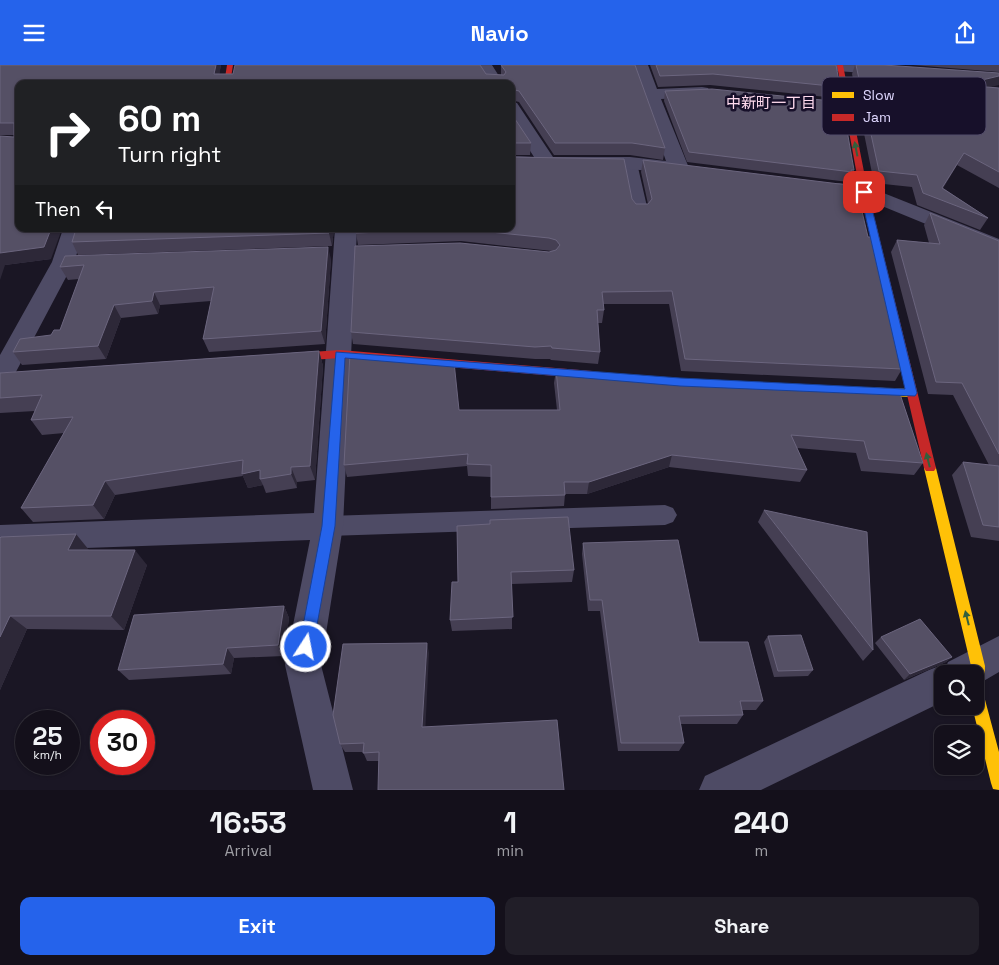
<!DOCTYPE html>
<meta charset="utf-8">
<style>
:root{--surface:#14101b;--page:#211e28;--text:#f1f3f6;--muted:#9d9da3;--line:#33303a;--accent:#2563eb}
body{margin:0;font-family:"Space Grotesk","Noto Sans JP",sans-serif;background:var(--page);color:var(--text);height:100vh;display:flex;flex-direction:column;font-size:19px;white-space:nowrap}
*{box-sizing:border-box;margin:0}
p{font-size:16px;color:var(--muted)}
.icon{flex:none;width:28px;height:28px;fill:none;stroke:currentColor;stroke-width:2;stroke-linecap:round;stroke-linejoin:round}
.map{position:relative;height:725px;overflow:hidden}
.side{display:flex;flex-direction:column;background:var(--surface);flex:1}
.side>*{flex:none}
.hud{position:absolute;left:15px;top:15px;width:500px;height:152px;border-radius:10px;box-shadow:0 1px 4px #0004,0 0 0 1px var(--line);background:#202124;color:#fff;overflow:hidden}
.controls{position:absolute;left:934px;top:600px;display:grid;gap:10px}
.controls a{display:grid;place-items:center;width:50px;height:50px;border-radius:10px;background:var(--surface);box-shadow:0 1px 4px #0004,0 0 0 1px var(--line);font-size:25px}
.speed{position:absolute;left:15px;top:645px;display:flex;gap:10px;font-size:25px;font-weight:700;text-align:center}
.speed>*{display:grid;place-content:center;width:65px;height:65px;border-radius:50%;background:var(--surface);box-shadow:0 1px 4px #0004,0 0 0 1px var(--line);line-height:1}
.speed small{font-size:12px;font-weight:400}
.speed .limit{border:8px solid #d22;background:#fff;color:#111}
.pin{position:absolute;display:grid;place-items:center;width:42px;height:42px;color:#fff;margin:-21px;border-radius:10px;box-shadow:0 2px 8px #0006}
.me{position:absolute;width:55px;margin:-28px;rotate:11deg;stroke-linejoin:round;filter:drop-shadow(0 0 4px #0008)}
.turn{display:flex;align-items:center;gap:18px;height:105px;padding:0 20px;font-size:22px}
.turn .icon{width:65px;height:65px;stroke-width:2.5}
.turn b{display:block;font-size:35px;line-height:42px}
.then{display:flex;align-items:center;height:48px;padding:0 20px;background:#0003;gap:10px;font-size:19px}
.eta{display:flex;justify-content:space-evenly;align-items:center;height:85px;text-align:center}
.eta b{font-size:30px;font-weight:800;line-height:35px}
.button{display:flex;gap:10px;margin-top:auto;padding:10px 20px}
.button a{flex:1;height:58px;border-radius:10px;background:var(--accent);color:#fff;font-size:20px;font-weight:800;line-height:58px;text-align:center}
.button a+a{background:var(--page);color:var(--text)}
header{display:flex;justify-content:space-between;align-items:center;height:65px;padding:0 20px;background:var(--accent);color:#fff;font-size:22px;font-weight:800}
.map>svg:first-child{display:block}
</style>
<header><svg class="icon" aria-label="menu" viewBox="0 0 24 24"><path d="M4 6h16M4 12h16M4 18h16"/></svg>Navio<svg class="icon" aria-label="share" viewBox="0 0 24 24"><path d="M12 15V3M7 8l5-5 5 5M5 13v7h14v-7"/></svg></header>
<div class="map">
<svg width="999" height="725" viewBox="0 0 999 725">
<rect width="100%" height="100%" fill="#1a1624"/>
<g fill="none" stroke-linecap="round" stroke-linejoin="round">
<path fill="#4e4b65" fill-rule="evenodd" d="M630,94l5,1 2,3 11,48 -2,3h-12l-2,-3 -9,-48 2,-3z
M665,440l8,3 4,7 -4,7 -8,3 -337,11 -8,-3 -4,-7 4,-7 8,-3z"/>
<path fill="#4e4b65" fill-rule="evenodd" d="M476,0h16l12,19h-16z
M632,0h16l9,24 45,-2 6,1 2,4 -2,4 -6,1 -41,2 28,69 -3,4 -8,2 -48,-5 -119,-1v-12l23,1 -23,-36v-19l6,1 36,54h77l36,4z
M815,0h73l9,2 2,3 -2,3 -6,2 -68,-5 -6,-2z
M839,118l32,5 128,51v15l-139,-57 -28,-4 -3,-4 3,-4z
M63,164h22l-11,33 -65,123 -9,2v-32l52,-93z
M335,164h22l-14,297 -22,139 32,125h-40l-28,-125 25,-125 -310,11v-26l314,-12z
M999,571v36l-24,14v-12h-33v28l-181,88h-62l6,-14 224,-106 13,-5 4,2 2,-5z"/>
<path fill="#ffc107" fill-rule="evenodd" d="M862,322l49,2 5,4 -5,4 -49,-2 -5,-4z
M930,398l4,2 2,3 49,198 -1,30 15,56v38l-6,-1 -2,-6 -19,-77h3v-32h-5l1,-8 -47,-198 2,-3z"/>
<path fill="#c62828" fill-rule="evenodd" d="M227,0h6l-3,19h-6z
M837,0h6l25,127 68,276 -2,3h-8l-2,-3 -64,-276z
M340,285l252,21 5,4 -5,4 -252,-21 -57,4 -5,-4 5,-4z"/>
</g>
<path fill="#453f53" d="M0,0h221l-2,9h267l15,1v-10l164,83 -2,12 -33,-5h-76l-35,-53 -8,-2 -492,-16 32,175 -46,6 9,-130h-14z
M650,0h186l4,22 -4,11 -126,-13 -52,2z
M855,0l144,23v100l-42,-23 -14,23 45,30 -8,12 -63,-25 -5,-18 -38,-4 -22,-109z
M913,0h86v7z
M665,26l189,79 -4,10h-1l-1,2 -161,-20 -23,-61z
M511,48l20,30 -1,12h-19z
M643,95l259,209 -7,12 -214,-10 -12,-67h-66l1,6 -2,13h-4l2,29 -2,12 -47,-4 -1,-1h-15l-182,-15 -2,-12 201,-81 -91,-10 -103,4 -2,-12 276,-34 4,5h12l-7,-32z
M930,148l69,28v300l-28,-4 -19,-62 11,-13 26,3 -36,-70 -25,-1 -37,-142 6,-12 32,3 -5,-18z
M76,164h258l-2,17 -254,9 -6,-13z
M65,191l266,3 -6,85 -116,8 -6,-13 8,-38 -51,4 -2,9 -37,4 -15,41 -84,6 -9,-13 38,-17 9,-5 19,-51 -11,1 -8,-13z
M319,286l4,15 -8,114 -18,2v6l-31,5 -3,-8 -15,3 -5,-12 -128,19 -11,24 -71,3 -12,-14 43,-75 -22,2 -11,-15 4,-9 -35,2v-40z
M556,305l127,10 216,11 24,72 -9,12 -53,-4 -5,-18 -59,-5 10,22 -7,12 -131,-15 -82,27h-22l-1,12 -73,3v-32l-23,-1 -1,-10 -120,11 -3,-12 115,-55h98l-3,-27z
M764,445l109,140 -10,11 -105,-139z
M457,461l117,44 -2,12 -60,2v45l-60,2 -2,-11 8,-38z
M0,473l89,12 58,15 -23,65 -97,-1 -27,61z
M583,478l116,99 64,59 -7,9h-14l1,5 -6,9h-56l3,19 -5,8h-61l-18,-140h-12l-6,-57z
M284,541l5,12 -5,38 -50,2 -3,16 -102,6 -11,-10z
M768,571l45,34 -5,6 -34,1 -10,-35z
M881,572l71,20 -6,5 -42,18 -29,-37z
M429,588l-50,108h-12l-4,-9h-18l-5,-8z"/>
<path fill="#2d2838" d="M216,0h5l-3,19 -4,-10z
M999,11v9l-43,11 5,-11z
M964,88l-7,12 -21,35 6,-12z
M51,164h11l-11,30 -46,6 -5,15v-27z
M330,164h4l-2,17 -3,-13z
M328,182l3,12 -6,85 -4,-13z
M154,227l6,13 -2,9 -6,-13z
M114,240l7,13 -15,41 -8,-13z
M319,286l4,15 -8,114 -5,-14z
M672,390l-3,12 -82,27 2,-12z
M291,402l6,15v6l-6,-14z
M260,405v9l3,6 -15,3 -6,-14z
M105,416l10,14 -11,24 -11,-14z
M76,469l13,16 -7,15 -14,-15z
M135,485l12,15 -23,65 -13,-14z
M284,541l5,12 -5,38 -6,-11z
M10,551l17,13 -27,61v-53z
M427,578l2,10 -4,83 -3,-9z
M227,583l7,10 -3,16 -8,-10z
M952,592l-6,5 -42,18 6,-6z"/>
<path fill="#555065" stroke="#6b657e" d="M0,0h216l-2,9h19l2,-9h245l6,9 18,1 2,-3 -5,-7h134l30,83 -33,-5h-77l-36,-52 -8,-2v-5h-492v145h32l-7,18 -44,6v-117l14,1v-14h-14z
M656,0h180l4,22 -127,-13 -53,2z
M856,0h28l115,8v3l-38,9 38,3v84l-35,-19 -22,35 46,30 -65,-25 -6,-18 -38,-4z
M712,24l130,13 12,68h-3l1,2 -163,-20 -24,-61z
M511,48l20,30h-20z
M511,92l113,2 8,40 4,5h12l4,-5 -9,-39 213,26 12,51h3l31,132 -217,-10 -13,-68 -70,1 2,18h-7l3,42 -48,-4 -1,-2 -16,1 -184,-15 4,-86 105,-3 89,9 7,-2 4,-5 -4,-5 -7,-2 -88,-9 -105,4v-4h155z
M930,148l69,28v213l-37,-71 -26,-1 -39,-142 43,4z
M76,164h254l-1,4 -257,9z
M328,182l-7,84 -118,8 11,-52 -60,5 -2,9 -38,4 -16,41 -85,6 7,-13 31,-4 3,-5h6l24,-65 -24,2 5,-11z
M319,286l-9,115 -19,1v7l-31,5v-9l-18,4 1,-14 -138,21 -12,24 -72,3 52,-91 -42,3 11,-25 -42,3v-25z
M350,288l104,9 5,48h101l-4,-40 127,10 216,11 24,72 -54,-4 -5,-18 -73,-6 16,35 -135,-15 -83,27h-25l1,13 -74,2v-32l-24,-1 1,-10 -124,11z
M963,397l36,4v61l-16,-2z
M764,445l103,22 6,118z
M568,452l6,53 -63,2 2,45 -63,3 2,-38h6l-1,-56 33,-2v-4z
M76,469l-8,16h67l-24,66h-101l-10,21v-99l1,-1z
M678,475l21,102h49l15,59h-23l3,14 -64,1 5,27h-63l-19,-143h-12l-7,-57z
M284,541l-6,39 -51,3 -4,16 -105,6 16,-55z
M920,554l32,38 -42,17 -29,-37z
M801,570l12,35 -35,1 -10,-35z
M427,578l-5,84 135,-7 7,70h-186l1,-38 -16,1 1,-10 -24,1 -7,-29 10,-71z"/>
<defs><path id="oneway-solid" d="M-6-.8H1V-3.2L6.5 0L1 3.2V.8H-6Z" transform="scale(1.25)"/></defs>
<g fill="#32603d">
<use href="#oneway-solid" transform="translate(856 84) rotate(-101)"/>
<use href="#oneway-solid" transform="translate(928 395) rotate(-104)"/>
<use href="#oneway-solid" transform="translate(967 553) rotate(-104)"/>
</g>
<path fill="#2563eb" stroke="#184099" d="M864,124l4,3 49,201 -2,3 -235,-10 -335,-28 -10,168 -22,121 -2,5 -5,2 -5,-2 -2,-5 23,-121 14,-174 344,26 225,11 -45,-197z"/>
<g text-anchor="middle" dominant-baseline="central" stroke-width="5" stroke-linejoin="round" paint-order="stroke">
<g font-size="15" fill="#ffdaee" stroke="#17102a">
<text x="771" y="37">中新町一丁目</text>
</g>
</g>
<rect x="822" y="12" width="164" height="58" rx="8" fill="#17102a" stroke="#534c6a" stroke-width="1"/>
<rect x="832" y="27" width="22" height="6" fill="#ffc107"/>
<rect x="832" y="49" width="22" height="7" fill="#c62828"/>
<g font-size="14" fill="#e0d8ff">
<text x="863" y="35">Slow</text>
<text x="863" y="57">Jam</text>
</g>
</svg>
<div class="controls">
<a><svg class="icon" aria-label="search" viewBox="0 0 24 24"><circle cx="10" cy="10" r="6"/><path d="M15 15l6 6"/></svg></a>
<a><svg class="icon" aria-label="layers" viewBox="0 0 24 24"><path d="M12 4l9 5-9 5-9-5zM3 14l9 5 9-5"/></svg></a>
</div>
<div class="speed"><div>25<small>km/h</small></div><div class="limit">30</div></div>
<div class="pin" style="left:864px;top:127px;background:#d93025"><svg class="icon" aria-label="arrive" viewBox="0 0 24 24"><path d="M6 21V4h12l-3 4 3 4H6"/></svg></div>
<svg class="me" style="left:306px;top:582px" viewBox="-20 -20 40 40"><circle r="17" fill="#2563eb" stroke="#fff" stroke-width="3"/><path d="M0-11L8 9 0 5-8 9z" fill="#fff"/></svg>
<div class="hud">
<div class="turn"><svg class="icon" aria-label="right" viewBox="0 0 24 24"><path d="M7 20v-9h11M14 6l5 5-5 5"/></svg><div><b>60 m</b>Turn right</div></div>
<div class="then">Then<svg class="icon" aria-label="left" viewBox="0 0 24 24"><path d="M17 20v-9H6M10 6l-5 5 5 5"/></svg></div>
</div>
</div>
<section class="side">
<div class="eta">
<div><b>16:53</b><p>Arrival</p></div>
<div><b>1</b><p>min</p></div>
<div><b>240</b><p>m</p></div>
</div>
<div class="button"><a>Exit</a><a>Share</a></div>
</section>
